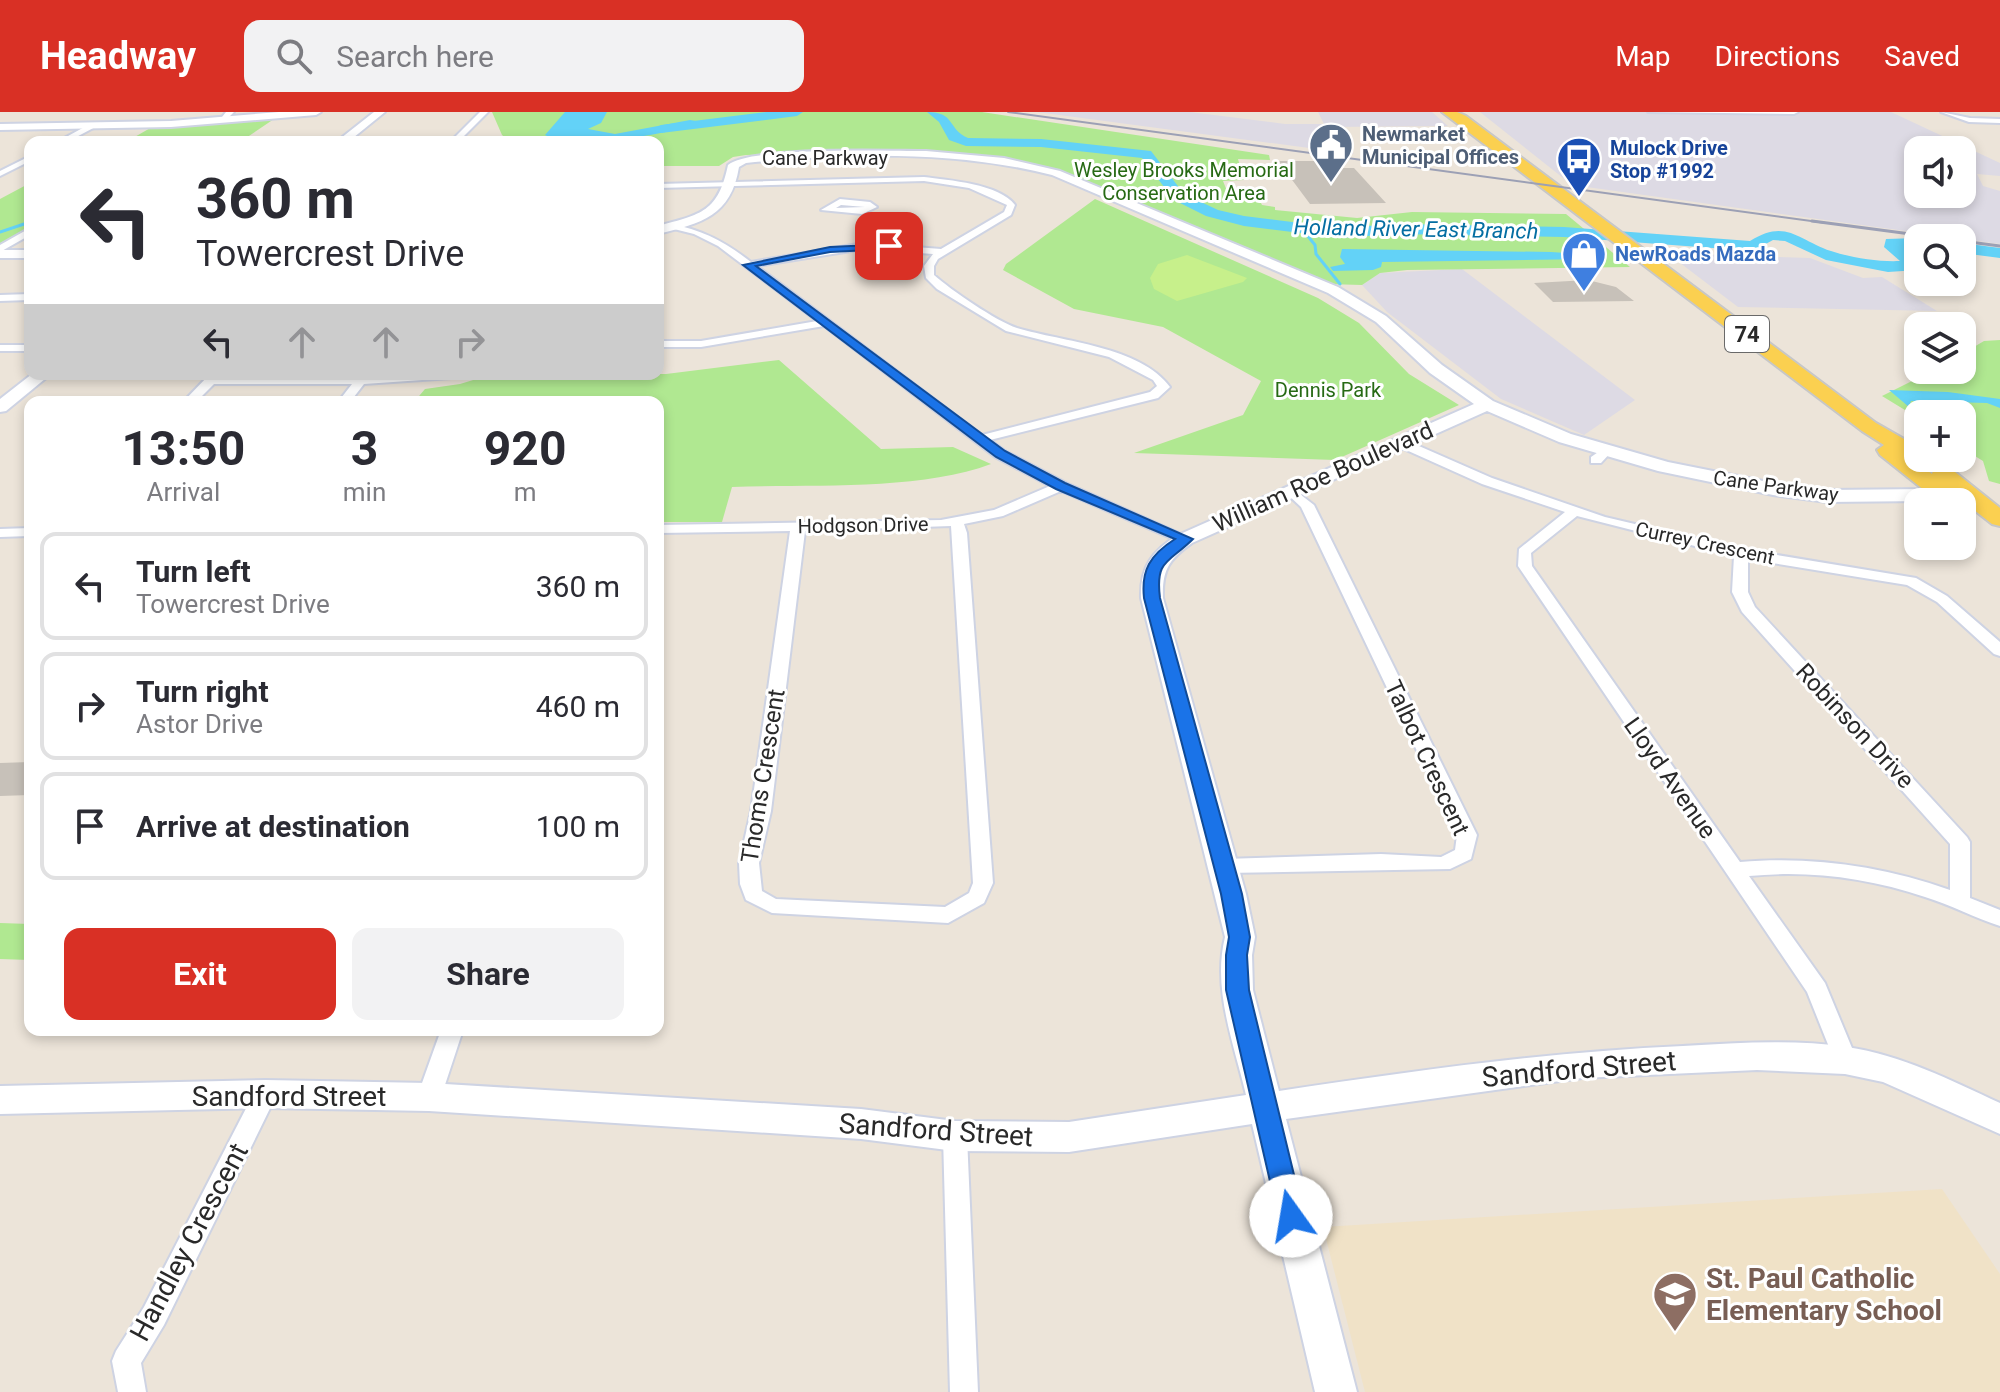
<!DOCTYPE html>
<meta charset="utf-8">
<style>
:root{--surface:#fff;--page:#f2f2f3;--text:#2b2b33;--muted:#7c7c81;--line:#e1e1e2;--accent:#d93025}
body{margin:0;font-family:Roboto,sans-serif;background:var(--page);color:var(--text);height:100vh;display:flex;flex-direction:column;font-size:30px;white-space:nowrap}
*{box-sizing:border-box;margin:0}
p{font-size:26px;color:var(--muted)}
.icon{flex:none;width:44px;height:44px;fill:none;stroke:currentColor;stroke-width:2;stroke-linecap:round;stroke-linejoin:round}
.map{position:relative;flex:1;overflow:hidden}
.panel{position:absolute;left:24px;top:284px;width:640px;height:640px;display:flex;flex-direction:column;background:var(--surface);border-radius:16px;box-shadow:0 4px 12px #0003}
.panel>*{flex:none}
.hud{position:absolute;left:24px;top:24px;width:640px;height:244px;border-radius:16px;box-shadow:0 4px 12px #0003;background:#fff;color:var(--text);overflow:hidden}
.tools{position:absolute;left:1904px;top:24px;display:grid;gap:16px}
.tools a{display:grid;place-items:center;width:72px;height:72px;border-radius:16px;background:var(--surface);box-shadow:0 4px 12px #0003;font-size:40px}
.pin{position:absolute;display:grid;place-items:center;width:68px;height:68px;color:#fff;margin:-34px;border-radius:16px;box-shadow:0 4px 12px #0006}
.me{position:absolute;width:88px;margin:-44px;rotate:347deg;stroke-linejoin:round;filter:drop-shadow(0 0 6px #0008)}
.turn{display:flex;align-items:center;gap:28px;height:168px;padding:0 40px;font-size:36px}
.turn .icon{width:104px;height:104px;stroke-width:2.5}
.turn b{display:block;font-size:56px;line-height:68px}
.lanes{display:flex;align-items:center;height:76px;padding:0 40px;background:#0003;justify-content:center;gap:40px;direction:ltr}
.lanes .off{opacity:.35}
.eta{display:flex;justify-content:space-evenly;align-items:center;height:136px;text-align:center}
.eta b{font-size:48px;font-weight:700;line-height:56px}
.cta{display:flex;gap:16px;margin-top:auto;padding:16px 40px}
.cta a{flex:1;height:92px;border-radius:16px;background:var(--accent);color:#fff;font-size:32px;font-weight:700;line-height:92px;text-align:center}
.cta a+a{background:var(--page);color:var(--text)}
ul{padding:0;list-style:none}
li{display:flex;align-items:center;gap:24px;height:108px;margin:0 16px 12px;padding:0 24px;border:4px solid var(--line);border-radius:16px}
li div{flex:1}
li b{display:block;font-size:30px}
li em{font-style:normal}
header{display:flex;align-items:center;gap:48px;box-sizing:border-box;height:112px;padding:0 40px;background:var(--accent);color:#fff}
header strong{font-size:38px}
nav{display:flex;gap:44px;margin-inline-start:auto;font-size:28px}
.search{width:560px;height:72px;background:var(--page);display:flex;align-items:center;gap:20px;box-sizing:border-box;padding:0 28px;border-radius:16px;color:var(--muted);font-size:30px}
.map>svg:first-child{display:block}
</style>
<header>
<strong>Headway</strong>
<div class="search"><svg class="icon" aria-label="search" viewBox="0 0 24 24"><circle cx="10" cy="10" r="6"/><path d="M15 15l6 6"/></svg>Search here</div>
<nav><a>Map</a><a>Directions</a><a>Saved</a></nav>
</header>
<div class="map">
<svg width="2000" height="1280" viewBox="0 0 2000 1280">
<rect width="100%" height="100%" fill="#ece4d9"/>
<path fill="#dddae4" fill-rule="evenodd" d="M1037,0h153l95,12h39l-6,-12h114l16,14 -120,1 26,27z
M1480,0h411l109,51v13l-23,-2 6,12 17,5v53l-428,-59zM1918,38h44v44h-44z
M1667,141l143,5 53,20 19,-1 55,34 -199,-4z
M1462,157l173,131 -51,35 -83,-36 -114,-87 -25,-27 18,-12z"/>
<path fill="#f0e2c7" d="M1942,1077l58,85v118h-635l-42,-165z"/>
<path fill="#b0e891" d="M492,0h490l287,43 1,5 -32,-1 6,21 -21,1 6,15 29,1 4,8 13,2v3l82,8 55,-6 154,2 64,53 -223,3 -27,3 -18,12 -35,-1 -253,-107c-105,-36 -218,-24 -328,-22l-13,2 -14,9h-61v-24h-147l-9,-7z
M274,7l-34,23h-114l26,-15z
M30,71v48l-30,18v-50z
M1095,87l223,99 41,25 50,51 50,31 -124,55 -201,-7 109,-38 18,-34 -98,-54 -89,-18 -71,-39 3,-6z
M2000,228v144l-11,-3 -6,-20 -21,-13v-34h-44v4l-36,-22 52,-26h28v-16l22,-13z
M779,248l102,89 72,-2 38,17c-72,27 -180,20 -259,23l-10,35h-64v-120h-244l11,-13 35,-5 33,-10h173z
M0,811l30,1v36l-30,-1z"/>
<path fill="#c7f08b" d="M1187,143l60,23 -4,4 -66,19 -23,-12 -4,-11 8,-14z"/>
<path fill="#63d2f7" d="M565,0h42l-6,11 -13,6 27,5 75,-14 12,2c-31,12 -128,29 -157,13z
M1342,137l209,3 30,2 10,5 -209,3 -1,5 -8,3 -40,1 -3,-4 15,-3 -5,-7z
M1889,278l59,2 52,7v9l-13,-5 -76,-2 -2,6z"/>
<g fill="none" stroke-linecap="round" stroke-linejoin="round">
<path stroke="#63d2f7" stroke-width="2" d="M175,30l10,-4"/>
<path stroke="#63d2f7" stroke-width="3" d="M1303,118l12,15 1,9 24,30
M0,120l30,-10"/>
<path fill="#63d2f7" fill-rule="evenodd" d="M767,0h36l-6,4 -136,17 -7,-4 7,-4z
M927,0c29,0 20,17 41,26l73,1 110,12 33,43 34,16 26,6 97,12 54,-4 169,3 186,14c36,-23 48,-1 81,10 21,7 48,11 69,10l-16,-14 2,-8 32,-1v10h-14l14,10v12l-30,2 -62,-12 -41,-19 -12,-1 -20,11 -189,-14 -169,-3 -54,4 -97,-12 -38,-10 -32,-16 -32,-42 -101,-11 -75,-1 -17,-6 -10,-18z
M1962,131l38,5v10l-38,-5z"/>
</g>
<path fill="#c7c1b9" d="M1278,49h37l6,7h33l32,35 -76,1z
M1588,168l28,7 18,14 -81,1 -19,-19z
M30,650v33l-30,1v-33z"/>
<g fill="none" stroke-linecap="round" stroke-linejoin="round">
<g stroke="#ced3e3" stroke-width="4">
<path id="street" d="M226,0h8l-10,10h-6z
M480,0h8l-30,30h-8z
M1648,0h150l-4,2z
M1941,0l29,6 30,1v4l-31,-1z
M90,12l7,2 -30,16h-10z
M30,44v5l-30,15v-5z
M924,65c24,3 76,7 91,28l-4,10 -73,44 -4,7v9c17,15 62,46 83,53 46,14 123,18 153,59l-12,11 -168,42 15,11 61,32 126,56 -7,4 -5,-1 -119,-51 -58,25 -39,8 3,9 26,350 -9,20 -36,20 -176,-10 -26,-13 -6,-16 -1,-21 12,-52 39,-280 -132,2v-8l283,-5 53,-10 56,-24 -55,-29 -171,-131 -123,21h-43v-6h43l116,-20 -99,-75 -24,-12 -28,-7 5,-3c32,6 54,18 80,38l113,-19 77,6 63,-37 3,-7 -38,-17 -45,-7 -266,7v-4zM864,137l69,5 -9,12 2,12 11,11 69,42 103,26 44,23 4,6 -7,6 -168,43 -225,-169zM951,414l22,357 -4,10 -24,14 -169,-8 -14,-8 -3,-28 12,-52 34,-280z
M840,87l30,3 7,5 -15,7 -41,-4zM841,93l24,2 -29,1z
M30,116v7l-30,17v-7z
M30,182v6l-30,1v-6z
M0,233h30v6h-30z
M210,262h13l-2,3 173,1 78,-4 -6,3 -102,7 -14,18h-12l14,-18h-138l-18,18h-13z
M1395,327h8l89,39 113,39 136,32 175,29 31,18 53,46v14l-6,-2 -57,-52 -30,-17 -159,-26v33l7,15 212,230 3,5v56l30,12v16c-25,-8 -49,-21 -75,-29 -57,-19 -116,-27 -176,-21l76,107 32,77 -4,7 -8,2 -8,-2 -30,-75 -289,-426 1,-17 46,-37 -83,-28 -87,-39zM1577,404l157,40 -2,36 10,20 208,232v46c-68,-24 -138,-34 -210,-28l-208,-296 -1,-13z
M1607,334l6,4 -12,13h-10v-6z
M1292,376l22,17 163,330 -6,24 -21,10 -226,4 -7,-2 -3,-5 3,-5 7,-2 157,-5 60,3 14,-7 2,-15 -156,-328 -16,-15z
M30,416v8l-30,1v-8z
M441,918h22l-22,67 -4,7 -8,3 -8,-3 -4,-7z
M265,972l8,3 4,7 -113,231 -23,38 5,29h-28l-6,-31 4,-10 28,-44 113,-220z
M955,1013l9,4 3,7 11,256h-28l-7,-256 3,-7z"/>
</g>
<g stroke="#ced3e3" stroke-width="4">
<path id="secondary" d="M279,0h42l-5,3 -145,12 -171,3v-6l171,-3z
M374,0h11l-37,30h-12z
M926,39l78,7 56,13 278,116 48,29 56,49 51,36 78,33 97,28 105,21 54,7 99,-1 38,3 10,6 -10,6 -38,-3 -99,1 -54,-7 -115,-24 -99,-29 -72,-31 -295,132c-23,16 -30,27 -29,55l83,296 9,43 -3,18 1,35 26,101c134,-20 268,-39 404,-45 54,-3 110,-7 164,1 55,8 103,33 153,56v31l-117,-52 -38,-8 -88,-4 -175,8 -296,41 71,273h-42l-63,-268 -183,28 -114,-1 -94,-12 -432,-28 -164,-3 -265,6v-28l265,-6 164,3 432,26 94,12 114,1 177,-27c-12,-51 -34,-106 -21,-158l-84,-339c-1,-31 11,-47 37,-63l296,-131 -44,-31 -54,-51 -48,-29 -276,-118c-98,-25 -206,-22 -306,-12l-7,4c-8,49 -37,56 -81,67v-8c44,-12 60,-14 70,-61 22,-19 162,-14 198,-14z
M0,138h30v8h-30z
M32,262h19l-45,37 -6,1v-13z"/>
</g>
<g stroke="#c7c7c7" stroke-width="4">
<path id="primary" d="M1442,0h15l9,4 410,307 42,24v11h9l-10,4 15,12 2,-6h16l50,40v18l-8,-2 -28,-22 -2,4v-4h-23l-59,-47 -3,-5 7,-5 -22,-14z"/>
</g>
<use href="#street" fill="#fff" fill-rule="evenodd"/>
<use href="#secondary" fill="#fff" fill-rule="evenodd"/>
<use href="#primary" fill="#fbd050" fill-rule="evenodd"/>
<path stroke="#9ca0b5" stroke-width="2" d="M1008,0l818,111"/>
<path stroke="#9ca0b5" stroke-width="3" d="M1812,109l129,17
M1962,129l38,5"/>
</g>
<path fill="#1a73e8" stroke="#114b97" stroke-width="2" d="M892,132l-3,5 -59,3 -74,14 249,185 60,32 128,56c-24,24 -38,20 -33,59l82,296 8,43 -3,18 2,35 55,226 -4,8 -9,4 -9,-4 -4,-8 -52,-226v-35l3,-18 -8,-43 -77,-296c-3,-28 6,-43 31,-59l-119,-50 -60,-32 -253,-192 87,-18z"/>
<defs>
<g id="civic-pin" transform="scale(2.3)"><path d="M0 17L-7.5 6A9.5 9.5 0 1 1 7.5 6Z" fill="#5c6f8a" stroke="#fff"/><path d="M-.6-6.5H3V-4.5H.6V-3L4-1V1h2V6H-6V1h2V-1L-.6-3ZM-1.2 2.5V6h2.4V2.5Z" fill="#fff"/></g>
<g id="bus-pin" transform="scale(2.3)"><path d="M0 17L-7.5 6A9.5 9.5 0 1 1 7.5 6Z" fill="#1a4fb4" stroke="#fff"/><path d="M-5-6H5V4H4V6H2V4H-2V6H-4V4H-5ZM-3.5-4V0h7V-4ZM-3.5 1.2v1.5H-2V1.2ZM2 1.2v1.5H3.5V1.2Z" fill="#fff"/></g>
<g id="shop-pin" transform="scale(2.3)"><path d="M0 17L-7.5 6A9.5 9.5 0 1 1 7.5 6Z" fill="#3f7fe0" stroke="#fff"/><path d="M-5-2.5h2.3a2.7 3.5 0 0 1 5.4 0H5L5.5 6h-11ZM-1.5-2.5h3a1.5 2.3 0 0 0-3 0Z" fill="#fff"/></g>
<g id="school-pin" transform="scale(2.3)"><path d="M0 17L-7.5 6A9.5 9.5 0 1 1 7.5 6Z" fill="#8d6e63" stroke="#fff"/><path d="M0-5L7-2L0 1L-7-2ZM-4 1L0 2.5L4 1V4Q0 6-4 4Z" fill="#fff"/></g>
</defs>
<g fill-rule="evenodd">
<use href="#civic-pin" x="1331" y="33"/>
<use href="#bus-pin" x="1579" y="47"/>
<use href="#shop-pin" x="1584" y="142"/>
<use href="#school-pin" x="1675" y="1182"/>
</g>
<g text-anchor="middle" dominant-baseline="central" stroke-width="6" stroke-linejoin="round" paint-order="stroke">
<g font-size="20" font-weight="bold" fill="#4e5e75" stroke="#fff" text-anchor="start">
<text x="1362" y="22">Newmarket<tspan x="1362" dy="23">Municipal Offices</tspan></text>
</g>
<g font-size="20" font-weight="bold" fill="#164399" stroke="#fff" text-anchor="start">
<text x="1610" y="36">Mulock Drive<tspan x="1610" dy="23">Stop #1992</tspan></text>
</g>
<g font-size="20" fill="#292929" stroke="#fff">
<text x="825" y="46">Cane Parkway</text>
<text transform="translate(1776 374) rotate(8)">Cane Parkway</text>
<text transform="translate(863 413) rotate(-1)">Hodgson Drive</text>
<text transform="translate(1705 431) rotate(12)">Currey Crescent</text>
</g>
<g font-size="20" fill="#276a14" stroke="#fff">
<text x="1184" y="58">Wesley Brooks Memorial<tspan x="1184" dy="23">Conservation Area</tspan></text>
<text x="1328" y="278">Dennis Park</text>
</g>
<g font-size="20" font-weight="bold" fill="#366cbe" stroke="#fff" text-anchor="start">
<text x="1615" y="142">NewRoads Mazda</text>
</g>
<g font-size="22" font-style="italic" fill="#046ea2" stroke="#fff">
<text transform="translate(1416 117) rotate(1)">Holland River East Branch</text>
</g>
<rect fill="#fff" stroke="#696969" stroke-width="2" x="1725" y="204" width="44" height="36" rx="6"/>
<g font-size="22" font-weight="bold" fill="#292929">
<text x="1747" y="222">74</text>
</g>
<g font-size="24" fill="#292929" stroke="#fff">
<text transform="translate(1323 365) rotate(-24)">William Roe Boulevard</text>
<text transform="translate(1855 614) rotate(47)">Robinson Drive</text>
<text transform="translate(1427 646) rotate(65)">Talbot Crescent</text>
<text transform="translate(763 664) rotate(-81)">Thoms Crescent</text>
<text transform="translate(1670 666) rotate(55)">Lloyd Avenue</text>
</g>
<g font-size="28" fill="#292929" stroke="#fff">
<text transform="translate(1579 957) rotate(-5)">Sandford Street</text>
<text x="289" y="984">Sandford Street</text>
<text transform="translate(936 1018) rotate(4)">Sandford Street</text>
<text transform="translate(189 1130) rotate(-62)">Handley Crescent</text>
</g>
<g font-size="28" font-weight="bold" fill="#785e54" stroke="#fff" text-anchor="start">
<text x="1706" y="1166">St. Paul Catholic<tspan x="1706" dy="32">Elementary School</tspan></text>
</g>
</g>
</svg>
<div class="tools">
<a><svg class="icon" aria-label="sound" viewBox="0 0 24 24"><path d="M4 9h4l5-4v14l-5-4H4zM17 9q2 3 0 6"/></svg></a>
<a><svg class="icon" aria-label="search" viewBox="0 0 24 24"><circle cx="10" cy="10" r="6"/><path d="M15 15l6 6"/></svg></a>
<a><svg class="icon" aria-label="layers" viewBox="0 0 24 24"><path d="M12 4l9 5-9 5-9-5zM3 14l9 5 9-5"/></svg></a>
<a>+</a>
<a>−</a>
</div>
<div class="pin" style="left:889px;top:134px;background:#d93025"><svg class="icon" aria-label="arrive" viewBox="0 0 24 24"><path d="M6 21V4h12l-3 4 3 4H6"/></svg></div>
<svg class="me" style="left:1291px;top:1104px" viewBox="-20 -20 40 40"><circle r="19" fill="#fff"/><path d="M0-13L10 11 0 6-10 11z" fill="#1a73e8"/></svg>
<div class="hud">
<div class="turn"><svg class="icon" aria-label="left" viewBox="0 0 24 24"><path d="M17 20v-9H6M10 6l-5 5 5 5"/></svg><div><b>360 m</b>Towercrest Drive</div></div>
<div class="lanes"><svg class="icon" aria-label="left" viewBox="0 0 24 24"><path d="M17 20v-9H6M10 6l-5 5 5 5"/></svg><svg class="icon off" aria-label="ahead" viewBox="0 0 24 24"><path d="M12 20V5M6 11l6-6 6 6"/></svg><svg class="icon off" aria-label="ahead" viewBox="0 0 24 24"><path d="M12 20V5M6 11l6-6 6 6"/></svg><svg class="icon off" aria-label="right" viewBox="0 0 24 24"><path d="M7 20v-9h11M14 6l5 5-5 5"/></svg></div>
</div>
<section class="panel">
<div class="eta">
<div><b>13:50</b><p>Arrival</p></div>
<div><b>3</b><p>min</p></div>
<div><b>920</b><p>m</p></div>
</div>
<ul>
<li><svg class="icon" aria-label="left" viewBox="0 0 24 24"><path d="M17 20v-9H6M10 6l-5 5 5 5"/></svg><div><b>Turn left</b><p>Towercrest Drive</p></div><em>360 m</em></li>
<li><svg class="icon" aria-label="right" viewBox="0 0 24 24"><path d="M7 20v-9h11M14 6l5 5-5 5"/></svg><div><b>Turn right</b><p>Astor Drive</p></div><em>460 m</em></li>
<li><svg class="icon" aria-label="arrive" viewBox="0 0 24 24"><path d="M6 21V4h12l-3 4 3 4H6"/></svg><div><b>Arrive at destination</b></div><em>100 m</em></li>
</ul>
<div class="cta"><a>Exit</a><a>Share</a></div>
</section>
</div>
